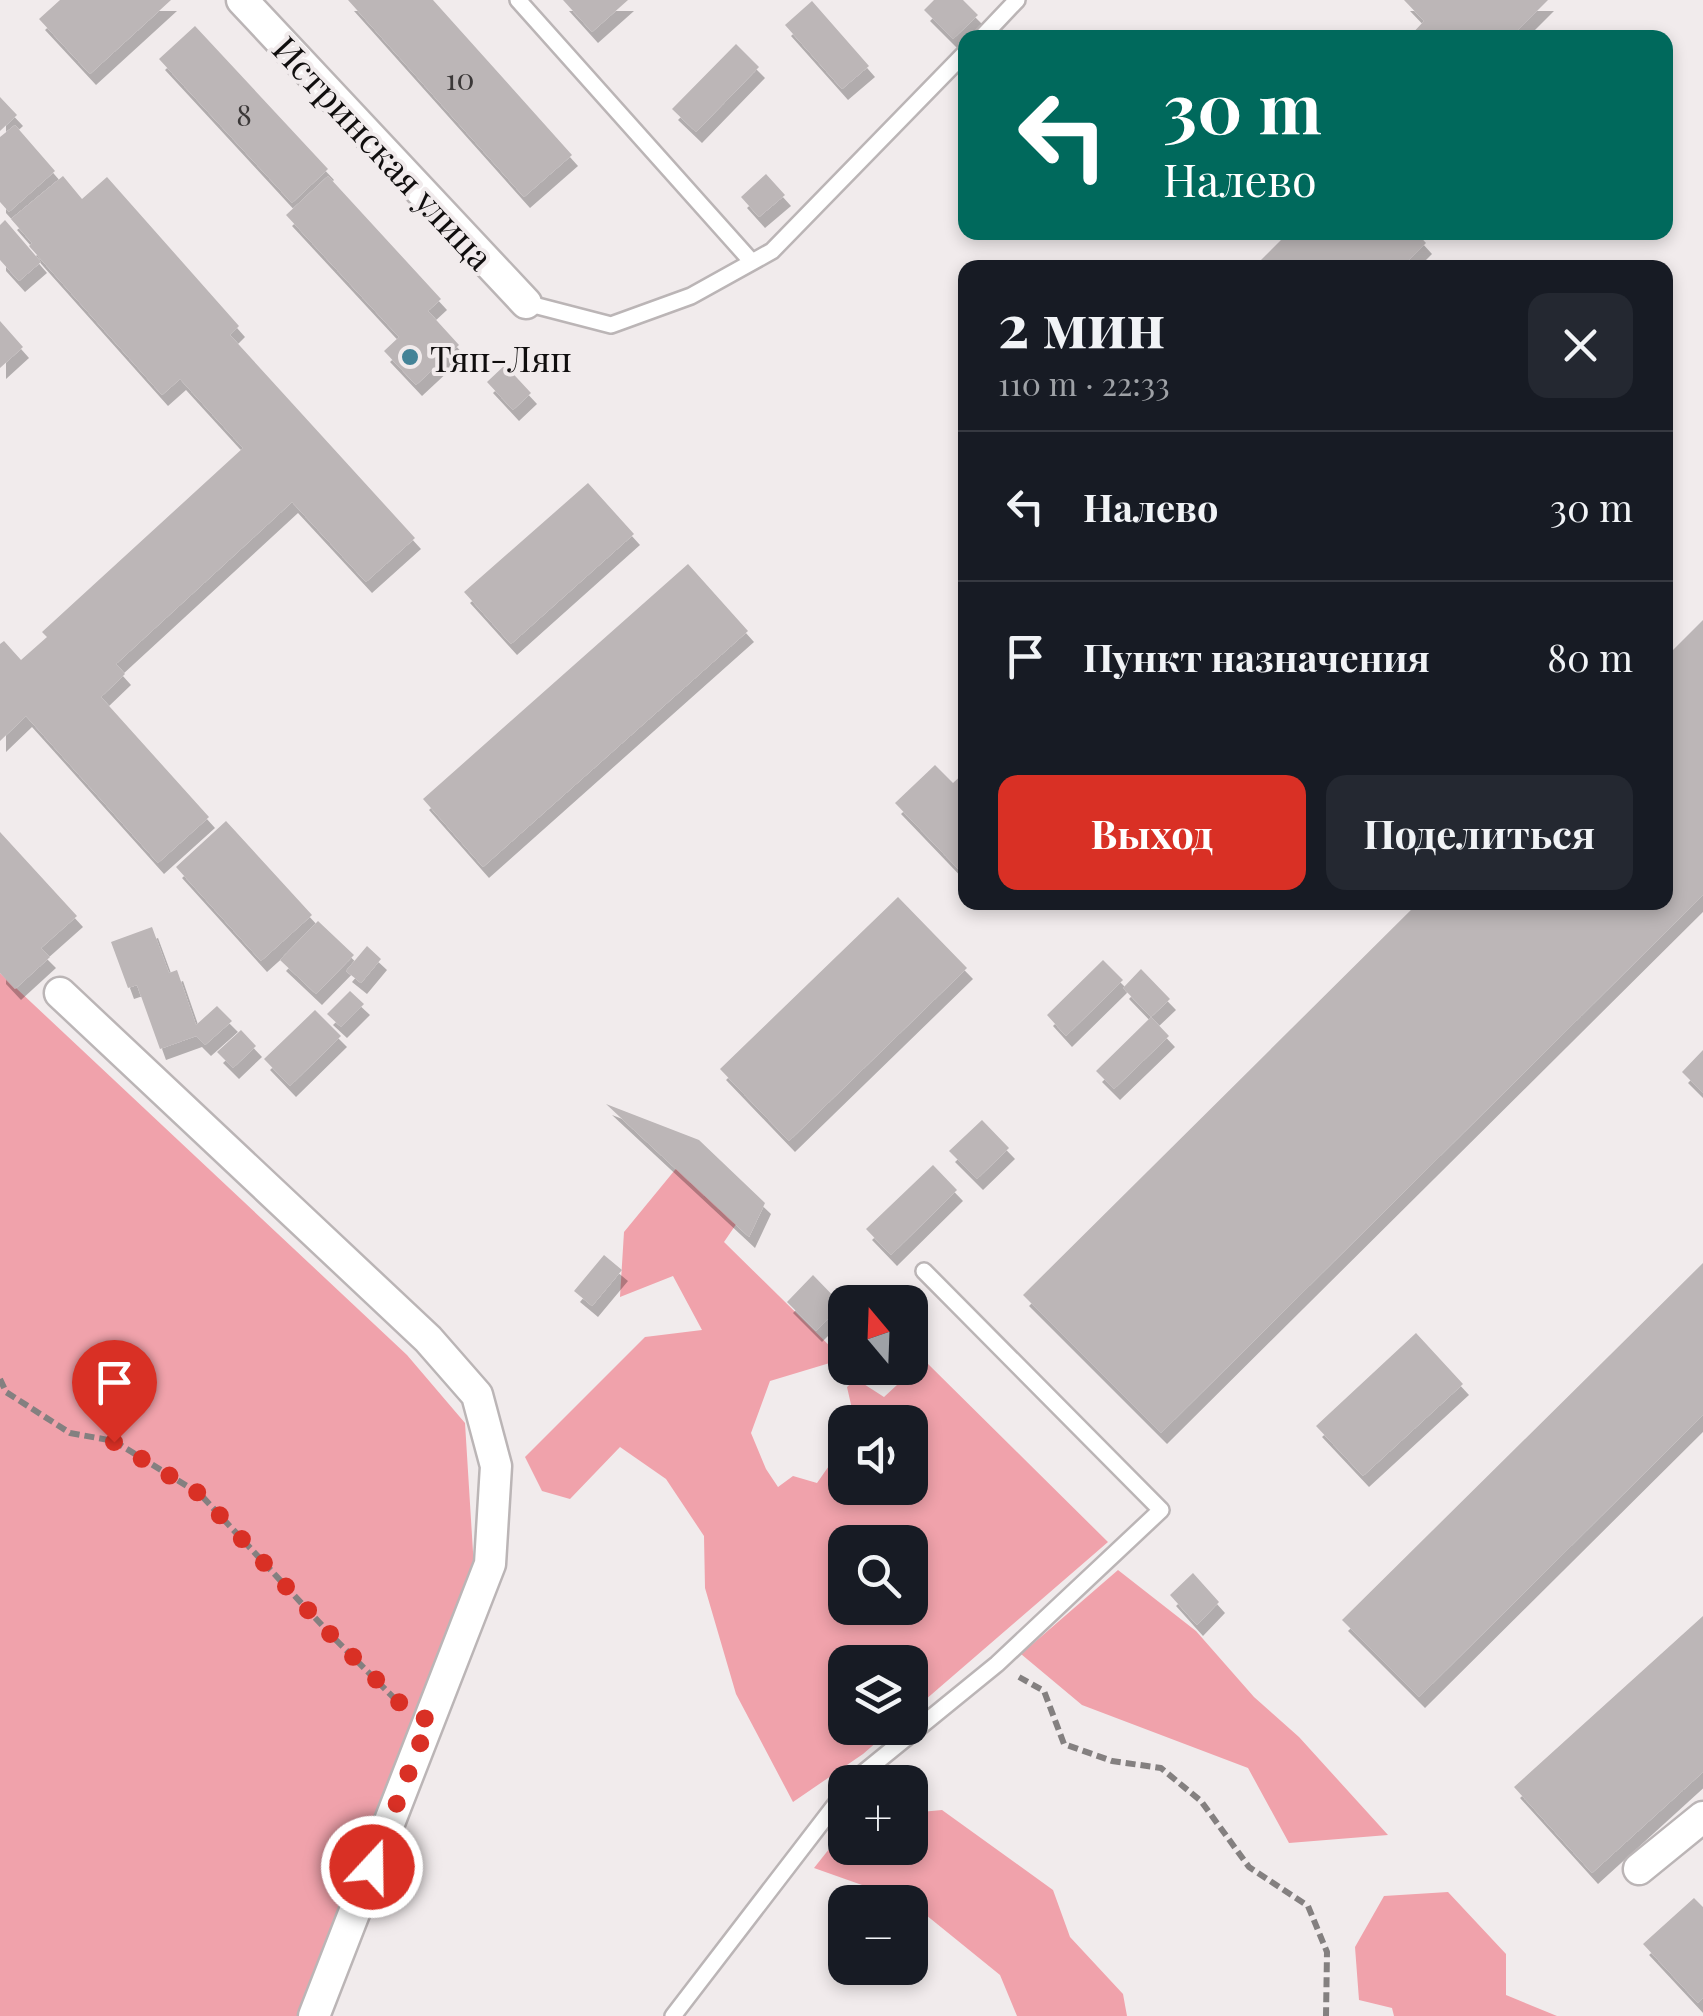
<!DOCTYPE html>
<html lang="ru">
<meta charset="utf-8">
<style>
:root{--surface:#171b24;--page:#242831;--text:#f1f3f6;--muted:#9ea1a6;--line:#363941;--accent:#d93025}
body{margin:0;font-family:"Playfair Display",serif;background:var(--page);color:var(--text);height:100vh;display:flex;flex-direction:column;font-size:38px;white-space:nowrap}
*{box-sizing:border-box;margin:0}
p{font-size:32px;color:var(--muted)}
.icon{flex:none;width:55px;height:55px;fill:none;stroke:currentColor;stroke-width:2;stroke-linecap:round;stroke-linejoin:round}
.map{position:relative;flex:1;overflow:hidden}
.drawer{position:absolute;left:958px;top:260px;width:715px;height:650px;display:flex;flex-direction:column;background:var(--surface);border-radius:20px;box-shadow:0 5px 15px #0003}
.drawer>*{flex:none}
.top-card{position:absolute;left:958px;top:30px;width:715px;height:210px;border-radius:20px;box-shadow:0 5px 15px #0003;background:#00695c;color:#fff;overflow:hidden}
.needle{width:65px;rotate:341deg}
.tools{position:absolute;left:828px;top:1285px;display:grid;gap:20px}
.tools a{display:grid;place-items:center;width:100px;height:100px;border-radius:20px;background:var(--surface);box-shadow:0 5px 15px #0003;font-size:50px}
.pin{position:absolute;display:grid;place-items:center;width:85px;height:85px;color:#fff;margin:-102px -42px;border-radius:50% 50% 50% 0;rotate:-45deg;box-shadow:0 0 10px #0007}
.pin .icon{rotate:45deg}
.me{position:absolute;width:110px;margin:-55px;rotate:21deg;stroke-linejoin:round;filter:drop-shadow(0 0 8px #0008)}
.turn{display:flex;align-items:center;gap:35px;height:210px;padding:0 40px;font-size:45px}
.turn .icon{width:130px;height:130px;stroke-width:2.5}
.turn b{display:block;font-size:70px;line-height:85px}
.round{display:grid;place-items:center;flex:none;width:105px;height:105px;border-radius:20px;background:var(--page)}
.head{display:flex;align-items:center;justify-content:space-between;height:170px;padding:0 40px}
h1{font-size:60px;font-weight:700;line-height:75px}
.primary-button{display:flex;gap:20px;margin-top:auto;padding:20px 40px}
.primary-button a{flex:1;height:115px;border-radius:20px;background:var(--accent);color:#fff;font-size:40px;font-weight:700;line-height:115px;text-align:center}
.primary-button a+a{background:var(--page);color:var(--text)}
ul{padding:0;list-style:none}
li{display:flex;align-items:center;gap:30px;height:150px;padding:0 40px;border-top:2px solid var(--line)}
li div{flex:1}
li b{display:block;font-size:38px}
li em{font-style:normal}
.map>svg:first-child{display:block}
</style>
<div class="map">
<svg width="1703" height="2016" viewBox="0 0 1703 2016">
<defs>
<filter id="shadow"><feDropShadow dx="6" dy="11" stdDeviation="0" flood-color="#0004"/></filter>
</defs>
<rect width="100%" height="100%" fill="#f1ebec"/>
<path fill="#f0a2ab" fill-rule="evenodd" d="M0,973l407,382 58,68 9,145 -176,448h-298z
M679,1165l60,55 -15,22 119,117 -73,22 -19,52 15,36 12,18 15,-11 24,7 14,-20h14v25h65v-66h-55l-8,-35 9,-8 28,18 40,-37 184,182 -198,171v-51h-65v66h48l-30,26 -70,48 -57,-108 -31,-106 -1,-52 -38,-57 -46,-32 -50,52 -28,-8 -17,-34 120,-120 57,-7 -29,-54 -53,21 4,-65zM845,1542h65v66h-65z
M1118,1570l78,61 58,66 45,40 89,98 -99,8 -41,-75 -166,-63 -61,-51z
M942,1810l111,80 17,47 53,57 4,22h-110l-17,-41 -90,-73 -96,-34 31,-39v19h65v-35z
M1448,1892l58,62v41l51,21h-163l-2,-8 -33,-8 -4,-53 29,-51z"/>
<path fill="#bcb6b7" filter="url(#shadow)" d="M60,0h111l-81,74 -51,-55z
M348,0h85l139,155 -48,42z
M563,0h65l-36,32z
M934,0h29l15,15 -25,24 -29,-29z
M1404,0h144l-38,38h-102l16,-17z
M812,1l57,65 -27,23 -57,-64z
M195,26l133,143 -36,34 -133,-144z
M736,44l23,23 -63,65 -24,-23z
M0,97l17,18 -17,16z
M15,125l40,46 -46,41 -9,-10v-65z
M766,174l19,21 -26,22 -18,-20z
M63,176l19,23 25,-22 132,149 -9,9 185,203 -49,44 -74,-80 -176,162 9,10 -24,23 108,120 -51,46 -132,-147 -26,25v-97l4,-3 17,19 26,-23 -5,-5 201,-184 -63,-69 -18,16 -133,-149 3,-3 -21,-24z
M328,176l113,123 -13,12 31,34 -43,40 -32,-34 15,-14 -113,-122z
M5,220l36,42 -22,19 -19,-21v-35z
M1289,232h127l10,11 -25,25h-148z
M0,321l23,26 -23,21z
M505,365l26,28 -18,17 -26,-28z
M588,483l46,51 -123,110 -47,-52z
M688,564l60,67 -265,236 -60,-68z
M1703,620v275l-542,538 -138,-138 396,-393h246v-244z
M935,765l18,18 12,-11v104l-70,-73z
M226,821l86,94 -51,46 -85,-94z
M0,832l77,84 -36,32 9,9 -35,32 -15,-16z
M898,897l69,71 -178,173 -69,-72z
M318,921l36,34 -38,39 -36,-34z
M152,927l17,46 8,-3 19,55 21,-19 15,15 -27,24 -9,-9 -36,13 -23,-64 -9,3 -17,-46z
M367,946l14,13 -20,24 -15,-12z
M1103,960l20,20 -57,56 -19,-21z
M1141,969l29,30 -19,18 -28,-29z
M350,991l14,13 -23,23 -14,-13z
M315,1010l26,26 -51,50 -26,-27z
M1151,1017l18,19 -55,53 -18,-18z
M241,1030l15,16 -23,22 -16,-16z
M1703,1050v43l-21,-21z
M606,1104l93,36 66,63 -16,34z
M982,1120l27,28 -32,31 -28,-28z
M933,1165l24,25 -66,65 -25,-26z
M604,1255l18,15 -30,36 -18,-15z
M1703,1263v152l-284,282 -77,-77z
M813,1275l29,30 -26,26 -29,-29z
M1416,1333l47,51 -100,92 -47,-50z
M1193,1573l26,29 -22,23 -27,-30z
M1703,1616v156l-111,101 -78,-86z
M1694,1898l9,9v91l-5,5 -55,-59z"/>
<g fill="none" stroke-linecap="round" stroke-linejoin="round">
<g stroke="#bbb5b6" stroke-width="20">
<path id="lane" d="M518,0l234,262
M981,38l36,-38
M526,303l85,22 80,-29 81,-45 193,-198
M852,1782l145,-118 164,-154 -237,-239
M673,2016l172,-224"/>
</g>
<g stroke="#bbb5b6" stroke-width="35">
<path id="street" d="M242,0l284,303
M60,993l368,346 49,56 19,71 -6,98 -176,452
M1639,1869l64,-52"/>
</g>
<path stroke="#848080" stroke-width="6" stroke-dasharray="10 5" stroke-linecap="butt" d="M0,1379l6,13 64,41 44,8 86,53 132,142 70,70
M1019,1677l25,14 20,53 48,17 49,7 40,33 48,66 59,39 19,46 -1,64"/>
<use href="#lane" stroke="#fff" stroke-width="15"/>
<use href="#street" stroke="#fff" stroke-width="30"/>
</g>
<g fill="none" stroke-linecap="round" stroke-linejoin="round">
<path stroke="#d93025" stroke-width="18" stroke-dasharray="0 32.4" d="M114,1442l86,52 132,142 84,83 14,-1 -58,149"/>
</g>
<circle fill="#448397" stroke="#f1ebec" stroke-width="4" cx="410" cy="357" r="10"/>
<g text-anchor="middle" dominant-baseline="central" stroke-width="8" stroke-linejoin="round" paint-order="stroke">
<g font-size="30" fill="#3b3838">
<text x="460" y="78">10</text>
<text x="244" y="114">8</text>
</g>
<g font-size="35" fill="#100e0e" stroke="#f1ebec">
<text transform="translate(384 152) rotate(47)">Истринская улица</text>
</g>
<g font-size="35" fill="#100e0e" stroke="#f1ebec" text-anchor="start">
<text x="430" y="357">Тяп-Ляп</text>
</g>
</g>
</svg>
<div class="tools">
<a><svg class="needle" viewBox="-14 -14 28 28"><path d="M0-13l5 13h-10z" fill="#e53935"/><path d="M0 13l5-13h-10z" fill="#9ea1a6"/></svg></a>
<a><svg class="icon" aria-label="sound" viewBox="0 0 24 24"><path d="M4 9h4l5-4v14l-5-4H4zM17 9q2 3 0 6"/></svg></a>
<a><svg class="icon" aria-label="search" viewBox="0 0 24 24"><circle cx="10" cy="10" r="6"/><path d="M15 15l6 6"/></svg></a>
<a><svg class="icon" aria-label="layers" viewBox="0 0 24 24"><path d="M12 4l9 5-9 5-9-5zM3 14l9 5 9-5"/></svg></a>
<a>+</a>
<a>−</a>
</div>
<div class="pin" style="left:114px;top:1442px;background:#d93025"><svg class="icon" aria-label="arrive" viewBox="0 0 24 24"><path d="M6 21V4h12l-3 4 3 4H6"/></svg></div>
<svg class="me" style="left:372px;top:1867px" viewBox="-20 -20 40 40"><circle r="17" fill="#d93025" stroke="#fff" stroke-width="3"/><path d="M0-11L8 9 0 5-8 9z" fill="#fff"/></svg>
<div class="top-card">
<div class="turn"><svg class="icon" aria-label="left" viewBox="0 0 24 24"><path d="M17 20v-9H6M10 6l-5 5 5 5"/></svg><div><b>30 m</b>Налево</div></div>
</div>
<section class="drawer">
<div class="head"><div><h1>2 мин</h1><p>110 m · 22:33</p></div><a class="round"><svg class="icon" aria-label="close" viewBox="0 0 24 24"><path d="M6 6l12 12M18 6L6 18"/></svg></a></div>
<ul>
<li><svg class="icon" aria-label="left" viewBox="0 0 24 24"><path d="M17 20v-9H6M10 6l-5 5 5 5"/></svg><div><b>Налево</b></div><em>30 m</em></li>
<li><svg class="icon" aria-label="arrive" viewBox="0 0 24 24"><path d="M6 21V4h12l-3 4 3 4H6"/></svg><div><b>Пункт назначения</b></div><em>80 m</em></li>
</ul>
<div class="primary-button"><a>Выход</a><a>Поделиться</a></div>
</section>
</div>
